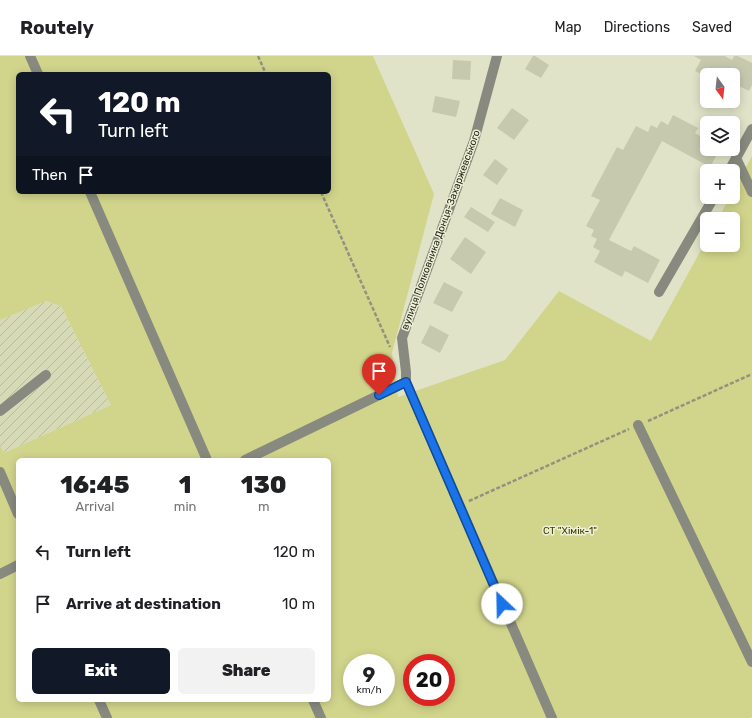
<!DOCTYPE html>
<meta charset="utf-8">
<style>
:root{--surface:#fff;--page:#f2f2f2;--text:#202124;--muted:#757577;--line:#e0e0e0;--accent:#111827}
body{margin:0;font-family:Rubik,sans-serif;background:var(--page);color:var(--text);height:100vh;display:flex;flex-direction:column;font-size:15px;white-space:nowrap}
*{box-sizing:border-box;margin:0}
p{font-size:13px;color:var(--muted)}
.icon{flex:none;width:22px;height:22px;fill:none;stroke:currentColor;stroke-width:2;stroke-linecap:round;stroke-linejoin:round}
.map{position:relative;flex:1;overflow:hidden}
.sheet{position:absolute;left:16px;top:402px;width:315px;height:244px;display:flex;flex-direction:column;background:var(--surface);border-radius:6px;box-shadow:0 2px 10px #0003}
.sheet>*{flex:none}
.hud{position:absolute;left:16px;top:16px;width:315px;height:122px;border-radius:6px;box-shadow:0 2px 10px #0003;background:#111827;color:#fff;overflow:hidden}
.needle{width:26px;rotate:165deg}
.tools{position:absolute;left:700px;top:12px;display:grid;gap:8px}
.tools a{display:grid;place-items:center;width:40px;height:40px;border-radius:6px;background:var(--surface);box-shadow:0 2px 10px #0003;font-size:20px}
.speed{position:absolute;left:343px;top:598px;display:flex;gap:8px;font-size:20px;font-weight:700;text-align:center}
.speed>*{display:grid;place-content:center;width:52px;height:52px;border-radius:50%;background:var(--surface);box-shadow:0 2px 10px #0003;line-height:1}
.speed small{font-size:10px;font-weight:400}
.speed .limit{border:6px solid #d22;background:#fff;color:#111}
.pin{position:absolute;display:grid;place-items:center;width:34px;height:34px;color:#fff;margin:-41px -17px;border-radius:50% 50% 50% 0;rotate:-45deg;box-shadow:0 0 4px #0007}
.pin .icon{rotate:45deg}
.me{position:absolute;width:44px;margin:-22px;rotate:336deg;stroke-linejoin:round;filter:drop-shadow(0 0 3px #0008)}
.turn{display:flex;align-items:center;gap:14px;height:84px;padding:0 16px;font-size:18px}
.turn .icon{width:52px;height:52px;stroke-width:2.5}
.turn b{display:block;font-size:28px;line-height:34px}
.then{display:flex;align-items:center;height:38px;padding:0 16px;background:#0003;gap:8px;font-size:15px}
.eta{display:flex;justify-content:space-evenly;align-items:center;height:68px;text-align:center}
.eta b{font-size:24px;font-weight:800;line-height:28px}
.primary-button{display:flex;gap:8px;margin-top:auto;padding:8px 16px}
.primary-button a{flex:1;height:46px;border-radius:6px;background:var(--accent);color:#fff;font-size:16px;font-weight:800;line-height:46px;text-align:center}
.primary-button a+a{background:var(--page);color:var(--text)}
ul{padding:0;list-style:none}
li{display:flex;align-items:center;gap:12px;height:52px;padding:0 16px}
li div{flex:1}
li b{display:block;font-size:15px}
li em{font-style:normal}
header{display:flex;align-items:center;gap:24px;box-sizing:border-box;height:56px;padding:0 20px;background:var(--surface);border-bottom:1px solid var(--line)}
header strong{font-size:19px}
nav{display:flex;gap:22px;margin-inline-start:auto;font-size:14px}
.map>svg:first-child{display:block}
</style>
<header>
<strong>Routely</strong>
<nav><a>Map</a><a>Directions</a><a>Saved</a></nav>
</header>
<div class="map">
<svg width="752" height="662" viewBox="0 0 752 662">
<defs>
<pattern id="industrial-furrows" width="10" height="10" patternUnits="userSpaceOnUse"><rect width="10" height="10" fill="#d7dab7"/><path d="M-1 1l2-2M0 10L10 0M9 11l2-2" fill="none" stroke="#b8bb9c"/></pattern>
</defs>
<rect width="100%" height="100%" fill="#e1e3c8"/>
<path fill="url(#industrial-furrows)" d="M46,245l15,5 50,99 -107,48 -4,-8v-125z"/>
<path fill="#d1d58b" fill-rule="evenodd" d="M0,0h373l61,138 -42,159 6,44 107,-37 54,-69 92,50 56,-102v6h26v-26h-15l12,-22h3v-6l19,-35v561l-3,1h-749v-273l4,8 107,-48 -50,-99 -15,-5 -46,19zM18,18h311v118h-311zM18,404h311v240h-311zM352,607h34v34h-34zM412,607h34v34h-34z"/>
<path fill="#c7c9af" d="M533,0h2l14,9 -8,13 -16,-9z
M694,0h31l7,4 2,-4h4l14,7v22l-3,6 -16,-8v-8h-26v2l-12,-6 6,-11z
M453,4l18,1 -1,19 -18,-1z
M435,40l25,5 -4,16 -24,-5z
M512,52l17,12 -15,20 -17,-12z
M673,59l25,13 -3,5 12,7v9h13l-10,18 -48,-26 -53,99 22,11 3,-5 26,14 -12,23 -23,-12 -3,6 -28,-15 6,-11 -7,-4 4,-8 -6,-3 3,-6 -8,-4 14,-26 -9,-4 26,-49 6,3 13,-24 12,6 3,-7 6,3 4,-7 7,4z
M495,103l13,10 -11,16 -14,-10z
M500,142l23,12 -8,17 -24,-13z
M471,151l24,15 -7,10 -24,-15z
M465,181l21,15 -15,22 -21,-15z
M444,226l19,10 -11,20 -19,-9z
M430,269l19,10 -9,18 -19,-10z"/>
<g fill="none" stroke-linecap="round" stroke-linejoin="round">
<path stroke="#91937f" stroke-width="2.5" stroke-dasharray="4 2" stroke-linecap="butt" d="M258,0l8,18
M321,136l69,155
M648,365l104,-47
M469,445l160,-72"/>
<path stroke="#898a7f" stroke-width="10" d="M30,0l8,18
M497,0l-23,85 -72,197 4,34v10l146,336
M736,102l16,34
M729,115l23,-42
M90,136l117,268
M659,236l55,-95
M0,355l46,-36
M638,369l114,237
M245,404l161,-78
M0,416l18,42
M0,518l18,-9
M99,644l8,18
M313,644l8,18"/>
</g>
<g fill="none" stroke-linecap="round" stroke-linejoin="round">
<g stroke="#114b97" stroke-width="10">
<path id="route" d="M379,339l27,-13 96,222"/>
</g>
<use href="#route" stroke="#1a73e8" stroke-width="7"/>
</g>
<g text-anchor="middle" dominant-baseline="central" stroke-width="3" stroke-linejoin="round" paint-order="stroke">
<g font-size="10" fill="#1d1e14" stroke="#eef1d5">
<text transform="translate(441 174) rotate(-70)">вулиця Полковника Донця-Захаржевського</text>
</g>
<g font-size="10" fill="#3a3b00" stroke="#eef1d5">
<text x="570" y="475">СТ "Хімік-1"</text>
</g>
</g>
</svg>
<div class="tools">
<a><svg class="needle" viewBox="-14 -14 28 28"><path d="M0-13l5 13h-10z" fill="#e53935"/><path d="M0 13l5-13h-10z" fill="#757577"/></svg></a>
<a><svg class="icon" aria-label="layers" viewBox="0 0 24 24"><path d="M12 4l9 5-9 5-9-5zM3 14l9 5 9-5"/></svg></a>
<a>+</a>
<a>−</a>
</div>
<div class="speed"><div>9<small>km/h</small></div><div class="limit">20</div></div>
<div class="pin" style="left:379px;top:339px;background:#d93025"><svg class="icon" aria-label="arrive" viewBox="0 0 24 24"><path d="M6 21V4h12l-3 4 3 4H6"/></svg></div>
<svg class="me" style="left:502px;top:548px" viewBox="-20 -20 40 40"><circle r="19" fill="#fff"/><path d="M0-13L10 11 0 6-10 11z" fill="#1a73e8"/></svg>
<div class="hud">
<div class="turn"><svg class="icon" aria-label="left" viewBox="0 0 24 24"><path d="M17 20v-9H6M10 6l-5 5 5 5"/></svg><div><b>120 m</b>Turn left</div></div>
<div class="then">Then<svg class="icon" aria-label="arrive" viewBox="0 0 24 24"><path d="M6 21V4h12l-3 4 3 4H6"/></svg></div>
</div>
<section class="sheet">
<div class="eta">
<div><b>16:45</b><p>Arrival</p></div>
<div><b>1</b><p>min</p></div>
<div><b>130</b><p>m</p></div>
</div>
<ul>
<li><svg class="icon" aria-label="left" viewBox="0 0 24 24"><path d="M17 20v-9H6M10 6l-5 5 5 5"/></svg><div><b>Turn left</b></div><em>120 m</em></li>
<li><svg class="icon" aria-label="arrive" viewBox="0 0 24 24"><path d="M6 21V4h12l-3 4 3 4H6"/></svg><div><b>Arrive at destination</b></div><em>10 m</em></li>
</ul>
<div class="primary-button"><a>Exit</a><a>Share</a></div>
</section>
</div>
